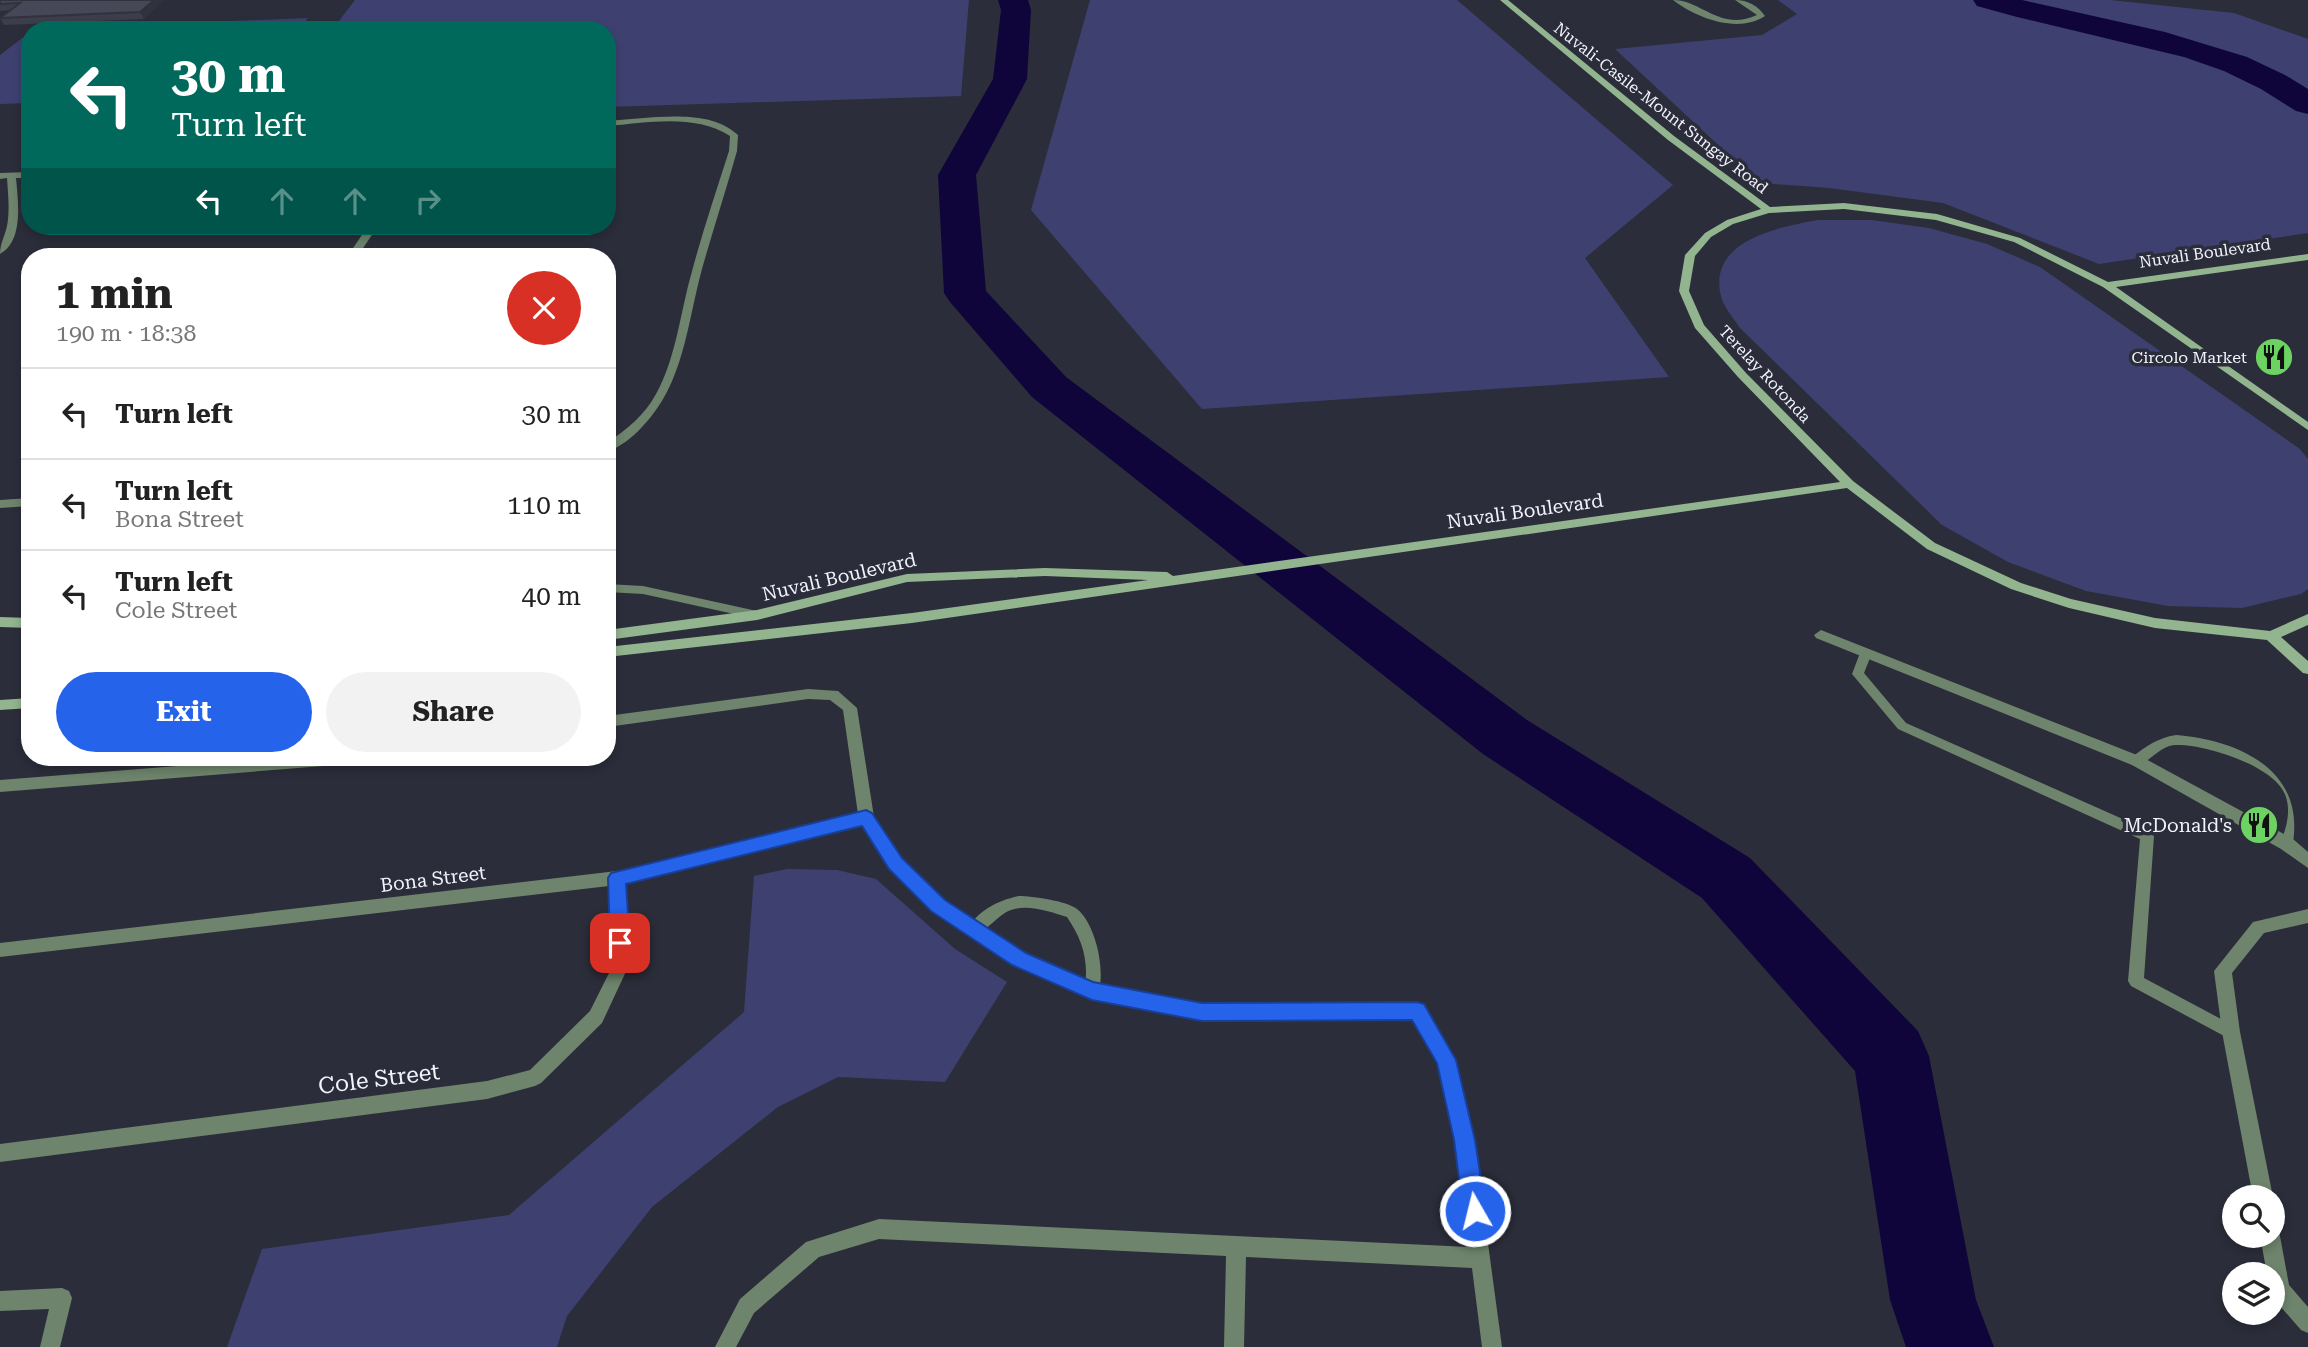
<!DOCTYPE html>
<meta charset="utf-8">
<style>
:root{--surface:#fff;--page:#f2f2f2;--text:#222;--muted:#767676;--line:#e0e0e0;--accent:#2563eb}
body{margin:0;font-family:"Roboto Serif",serif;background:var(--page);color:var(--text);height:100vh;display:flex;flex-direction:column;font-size:26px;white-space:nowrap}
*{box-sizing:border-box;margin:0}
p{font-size:23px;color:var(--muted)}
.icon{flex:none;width:38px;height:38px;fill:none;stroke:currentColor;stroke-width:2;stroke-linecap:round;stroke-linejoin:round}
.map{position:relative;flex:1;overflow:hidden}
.details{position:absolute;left:21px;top:248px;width:595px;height:518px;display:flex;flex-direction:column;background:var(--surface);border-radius:28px;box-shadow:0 4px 10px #0003}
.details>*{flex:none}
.banner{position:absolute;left:21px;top:21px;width:595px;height:214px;border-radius:28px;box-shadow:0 4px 10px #0003;background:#00695c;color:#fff;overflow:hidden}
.fabs{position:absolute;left:2222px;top:1185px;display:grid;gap:14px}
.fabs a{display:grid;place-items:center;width:63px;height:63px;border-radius:50%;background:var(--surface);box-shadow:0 4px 10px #0003;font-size:35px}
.pin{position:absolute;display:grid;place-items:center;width:60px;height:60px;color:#fff;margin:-30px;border-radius:14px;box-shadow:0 4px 10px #0006}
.me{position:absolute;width:77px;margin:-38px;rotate:352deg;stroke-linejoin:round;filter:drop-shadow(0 0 5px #0008)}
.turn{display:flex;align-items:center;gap:24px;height:147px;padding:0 35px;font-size:32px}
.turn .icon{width:91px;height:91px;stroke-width:2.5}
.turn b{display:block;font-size:49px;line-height:60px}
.lanes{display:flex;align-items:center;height:66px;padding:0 35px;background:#0003;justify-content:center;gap:35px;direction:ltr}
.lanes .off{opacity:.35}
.round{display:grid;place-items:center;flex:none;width:74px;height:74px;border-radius:37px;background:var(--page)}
.summary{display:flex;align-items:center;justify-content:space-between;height:119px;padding:0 35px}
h1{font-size:42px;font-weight:700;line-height:52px}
.button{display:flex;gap:14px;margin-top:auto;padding:14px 35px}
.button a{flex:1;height:80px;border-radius:42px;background:var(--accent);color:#fff;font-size:28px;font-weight:700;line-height:80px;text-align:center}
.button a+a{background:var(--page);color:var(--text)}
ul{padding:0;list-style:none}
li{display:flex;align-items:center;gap:21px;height:91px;padding:0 35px;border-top:2px solid var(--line)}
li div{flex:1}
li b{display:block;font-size:26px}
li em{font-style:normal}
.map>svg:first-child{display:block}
</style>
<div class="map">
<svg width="2308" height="1347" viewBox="0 0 2308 1347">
<rect width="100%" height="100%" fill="#2b2d3a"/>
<path fill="#3e4070" d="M355,0h614l-8,96 -354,11v-77h-275z
M1090,0h367l216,185 -88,73 84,119 -467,32 -171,-199z
M1778,0h332l124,13 74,26v194l-209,31 -156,-61 -114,-15 -70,-5 -144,-134 147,-14 35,-21z
M308,18l-11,12h-265l1,-1z
M30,32v71l-30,1v-49z
M1818,220h54l57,8 58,16 53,23 260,182 8,10v130l-7,5 -59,14 -74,-2 -82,-15 -78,-29 -66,-37 -202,-197c-6,-9 -17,-22 -19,-32 -14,-56 59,-69 97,-76z
M787,869l50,1 39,9 79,70 52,33 -62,100 -107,-5 -60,30 -126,100 -85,109 -10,31h-330l35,-98 247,-34 235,-203 10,-136z"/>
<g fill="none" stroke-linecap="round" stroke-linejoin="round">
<path fill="#0f053b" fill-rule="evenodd" d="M998,0h30l3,10 -4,69 -51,96 10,116 80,86 461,343 223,138 168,173 11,25 47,244 18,47h-88l-16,-47 -35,-229 -153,-173 -219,-144 -451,-357 -82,-95 -6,-9 -6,-118 55,-96 8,-69z
M1973,0h49l143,32 82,25 38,18 23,14v25l-12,-3 -35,-22 -37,-18 -40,-14 -167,-40 -40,-11z"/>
<path fill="#6e846c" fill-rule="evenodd" d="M607,584l36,2 114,25 6,4 -6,4 -114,-25 -36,-2z
M1866,649l6,4 -8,20 42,50 246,109 2,4 -10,142 92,49 3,5 -3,5 -5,2 -5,-2 -95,-51 -3,-5 12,-142 -242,-110 -46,-55 8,-21z
M2176,735c61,5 132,34 116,113l-5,2 -5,-2 -2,-4c6,-15 11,-31 6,-47 -9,-31 -83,-54 -112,-52 -17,2 -28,23 -42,20l-2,-4 2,-4c15,-11 25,-19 44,-22z
M1019,896c13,0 48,5 58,13 19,15 30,65 20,87l-5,2 -5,-2c-3,-8 -1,-15 -1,-23 0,-22 -7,-38 -19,-56 -17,-5 -38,-13 -56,-7 -15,5 -29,29 -42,24l-2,-4c10,-19 31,-30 52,-34z"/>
<path fill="#6e846c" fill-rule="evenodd" d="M1673,0c29,0 47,32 84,15l-22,-15c13,0 23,6 30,16 -27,18 -69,2 -92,-16z
M656,117c28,-1 60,-2 82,18l-1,16c-11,39 -24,79 -35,118 -15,55 -18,115 -60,158 -9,10 -22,20 -35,25v-9c20,-14 38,-28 49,-49 20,-36 24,-80 35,-119 11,-42 25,-83 38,-124l1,-15c-36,-23 -83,-13 -123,-10v-5z
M30,172v6h-14c2,23 8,63 -16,76 0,-11 5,-18 7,-28 3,-16 1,-32 0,-48l-7,1v-6z
M368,226h10l-21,31h-10z
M30,498v8l-30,2v-8z
M1821,630l321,127 151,82 15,13v16l-27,-19 -149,-84 -316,-127 -2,-3z
M808,689l30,2 19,17 17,109 27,42 43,42 81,53 69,30 108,20 215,-1 6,2 32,55 19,80 28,207h-20l-10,-79 -226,-11 -2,90h-20l2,-91 -347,-17 -60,18 -65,56 -18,34h-21l25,-48 66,-57 73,-23 590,28 -13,-107 -18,-78 -26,-43 -210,1 -110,-21 -79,-35 -81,-53 -43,-42 -27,-44 -237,58 4,82 -27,58 -61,60 -6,3 -48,13 -487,63v-18l487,-63 43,-11 60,-59 23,-46 -4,-79 -609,71v-14l617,-72 241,-57 -15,-104 -13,-10 -22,-1 -201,28v-11z
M279,758h76l-2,4 -5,2 -348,28v-12z
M2308,909v14l-44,10 -32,40 8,59 33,165h-20l-31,-165 -8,-61 39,-49z
M2273,1227l4,2 3,7 9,49 19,22v26l-7,-3 -28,-32v-24h-6l-7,-38h13z
M62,1288l7,3 3,7 -12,49h-20l9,-38 -49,2v-20z"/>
<path fill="#92b48e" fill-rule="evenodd" d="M1500,0h8l166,136 96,71 74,-4 93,11 83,24 88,44 200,-28v6l-192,27 192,135v8l-205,-143 -89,-45 -78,-22 -92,-11 -75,4 -36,11 -22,13 -16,19 -6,35 15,34 42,48 107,108 82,62 86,40 50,16 84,19 115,13 38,-17v11l-27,12 27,24v13l-5,-1 -36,-33 -112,-12 -86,-20 -58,-19 -84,-40 -80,-61 -935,135 -305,34v-10l305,-34 236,-33 -103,-4 -138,6 -150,38 -150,20v-10l150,-20 150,-36 138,-6 122,4 6,4 667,-94 -102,-105 -43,-49 -16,-37 6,-36 20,-22 22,-13 34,-11 -93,-69z
M0,617l30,1v10l-30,-1z
M30,698v10l-30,2v-10z"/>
</g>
<path fill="#3c3e4b" d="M0,0h164l-20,19 -140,6 -4,-7 11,-8 -11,1z"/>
<path fill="#31323d" d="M154,0h10l-20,19 -4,-7z"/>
<path fill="#464857" stroke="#31323d" stroke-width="2" d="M0,0h154l-14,12 -140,6 20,-15 -20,1z"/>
<path fill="#2563eb" stroke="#184099" stroke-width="2" d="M866,810l6,3 30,45 43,42 81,53 67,29 109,21 215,-1 7,2 32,56 19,80 11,71 -4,7 -7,4 -8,-4 -4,-7 -9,-71 -17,-77 -25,-43 -210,1 -110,-21 -80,-35 -81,-54 -42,-42 -27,-43 -236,58 4,59 -3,6 -7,2 -7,-2 -3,-6 -2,-65 3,-5z"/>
<defs>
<g id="restaurant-disc" transform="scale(2.0125)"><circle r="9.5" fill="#6cd362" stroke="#2b2d3a"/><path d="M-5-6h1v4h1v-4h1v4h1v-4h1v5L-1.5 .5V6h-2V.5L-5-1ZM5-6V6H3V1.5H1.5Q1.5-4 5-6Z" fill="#111"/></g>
</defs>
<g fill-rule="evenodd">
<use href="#restaurant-disc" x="2274" y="357"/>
<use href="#restaurant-disc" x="2259" y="825"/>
</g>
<g text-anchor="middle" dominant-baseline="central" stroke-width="7" stroke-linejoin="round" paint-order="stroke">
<g font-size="16" fill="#f2f3fc" stroke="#2b2d3a">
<text transform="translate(1661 108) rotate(38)">Nuvali-Casile-Mount Sungay Road</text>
<text transform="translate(2205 253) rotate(-8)">Nuvali Boulevard</text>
<text transform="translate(1765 374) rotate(47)">Terelay Rotonda</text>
</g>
<g font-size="16" fill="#f2f3fc" stroke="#2b2d3a" text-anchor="end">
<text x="2247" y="357">Circolo Market</text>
</g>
<g font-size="19" fill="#f2f3fc" stroke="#2b2d3a">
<text transform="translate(1525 511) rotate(-8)">Nuvali Boulevard</text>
<text transform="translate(839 577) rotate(-13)">Nuvali Boulevard</text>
<text transform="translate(433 879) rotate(-7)">Bona Street</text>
</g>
<g font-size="19" fill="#f2f3fc" stroke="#2b2d3a" text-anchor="end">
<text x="2232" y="825">McDonald's</text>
</g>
<g font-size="23" fill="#f2f3fc" stroke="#2b2d3a">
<text transform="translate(379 1079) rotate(-7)">Cole Street</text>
</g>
</g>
</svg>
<div class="fabs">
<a><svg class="icon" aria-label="search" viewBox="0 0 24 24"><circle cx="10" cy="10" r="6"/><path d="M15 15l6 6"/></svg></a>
<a><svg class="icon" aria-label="layers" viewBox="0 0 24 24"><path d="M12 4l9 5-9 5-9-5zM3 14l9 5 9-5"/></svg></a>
</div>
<div class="pin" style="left:620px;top:943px;background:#d93025"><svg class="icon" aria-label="arrive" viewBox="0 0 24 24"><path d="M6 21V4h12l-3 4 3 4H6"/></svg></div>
<svg class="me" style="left:1475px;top:1211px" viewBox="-20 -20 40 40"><circle r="17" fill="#2563eb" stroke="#fff" stroke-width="3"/><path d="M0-11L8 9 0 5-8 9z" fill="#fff"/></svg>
<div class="banner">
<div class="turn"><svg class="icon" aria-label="left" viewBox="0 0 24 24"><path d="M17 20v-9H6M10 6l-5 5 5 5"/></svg><div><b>30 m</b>Turn left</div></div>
<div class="lanes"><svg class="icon" aria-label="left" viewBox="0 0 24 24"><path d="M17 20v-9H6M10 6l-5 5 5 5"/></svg><svg class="icon off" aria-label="ahead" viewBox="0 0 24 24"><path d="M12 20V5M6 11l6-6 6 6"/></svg><svg class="icon off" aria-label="ahead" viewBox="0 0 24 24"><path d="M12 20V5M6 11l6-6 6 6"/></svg><svg class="icon off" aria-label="right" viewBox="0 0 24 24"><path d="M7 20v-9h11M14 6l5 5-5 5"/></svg></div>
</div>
<section class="details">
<div class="summary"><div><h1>1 min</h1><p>190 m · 18:38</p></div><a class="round" style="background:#d93025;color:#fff"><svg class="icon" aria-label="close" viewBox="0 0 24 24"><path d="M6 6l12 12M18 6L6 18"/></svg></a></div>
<ul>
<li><svg class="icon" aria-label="left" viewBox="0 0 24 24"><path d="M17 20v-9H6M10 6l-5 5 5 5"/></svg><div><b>Turn left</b></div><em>30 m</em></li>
<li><svg class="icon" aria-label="left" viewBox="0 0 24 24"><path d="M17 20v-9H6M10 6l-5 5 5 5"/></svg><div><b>Turn left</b><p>Bona Street</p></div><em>110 m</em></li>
<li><svg class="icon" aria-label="left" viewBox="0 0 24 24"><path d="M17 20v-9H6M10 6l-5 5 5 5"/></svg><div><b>Turn left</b><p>Cole Street</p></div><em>40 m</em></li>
</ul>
<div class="button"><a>Exit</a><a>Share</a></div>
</section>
</div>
